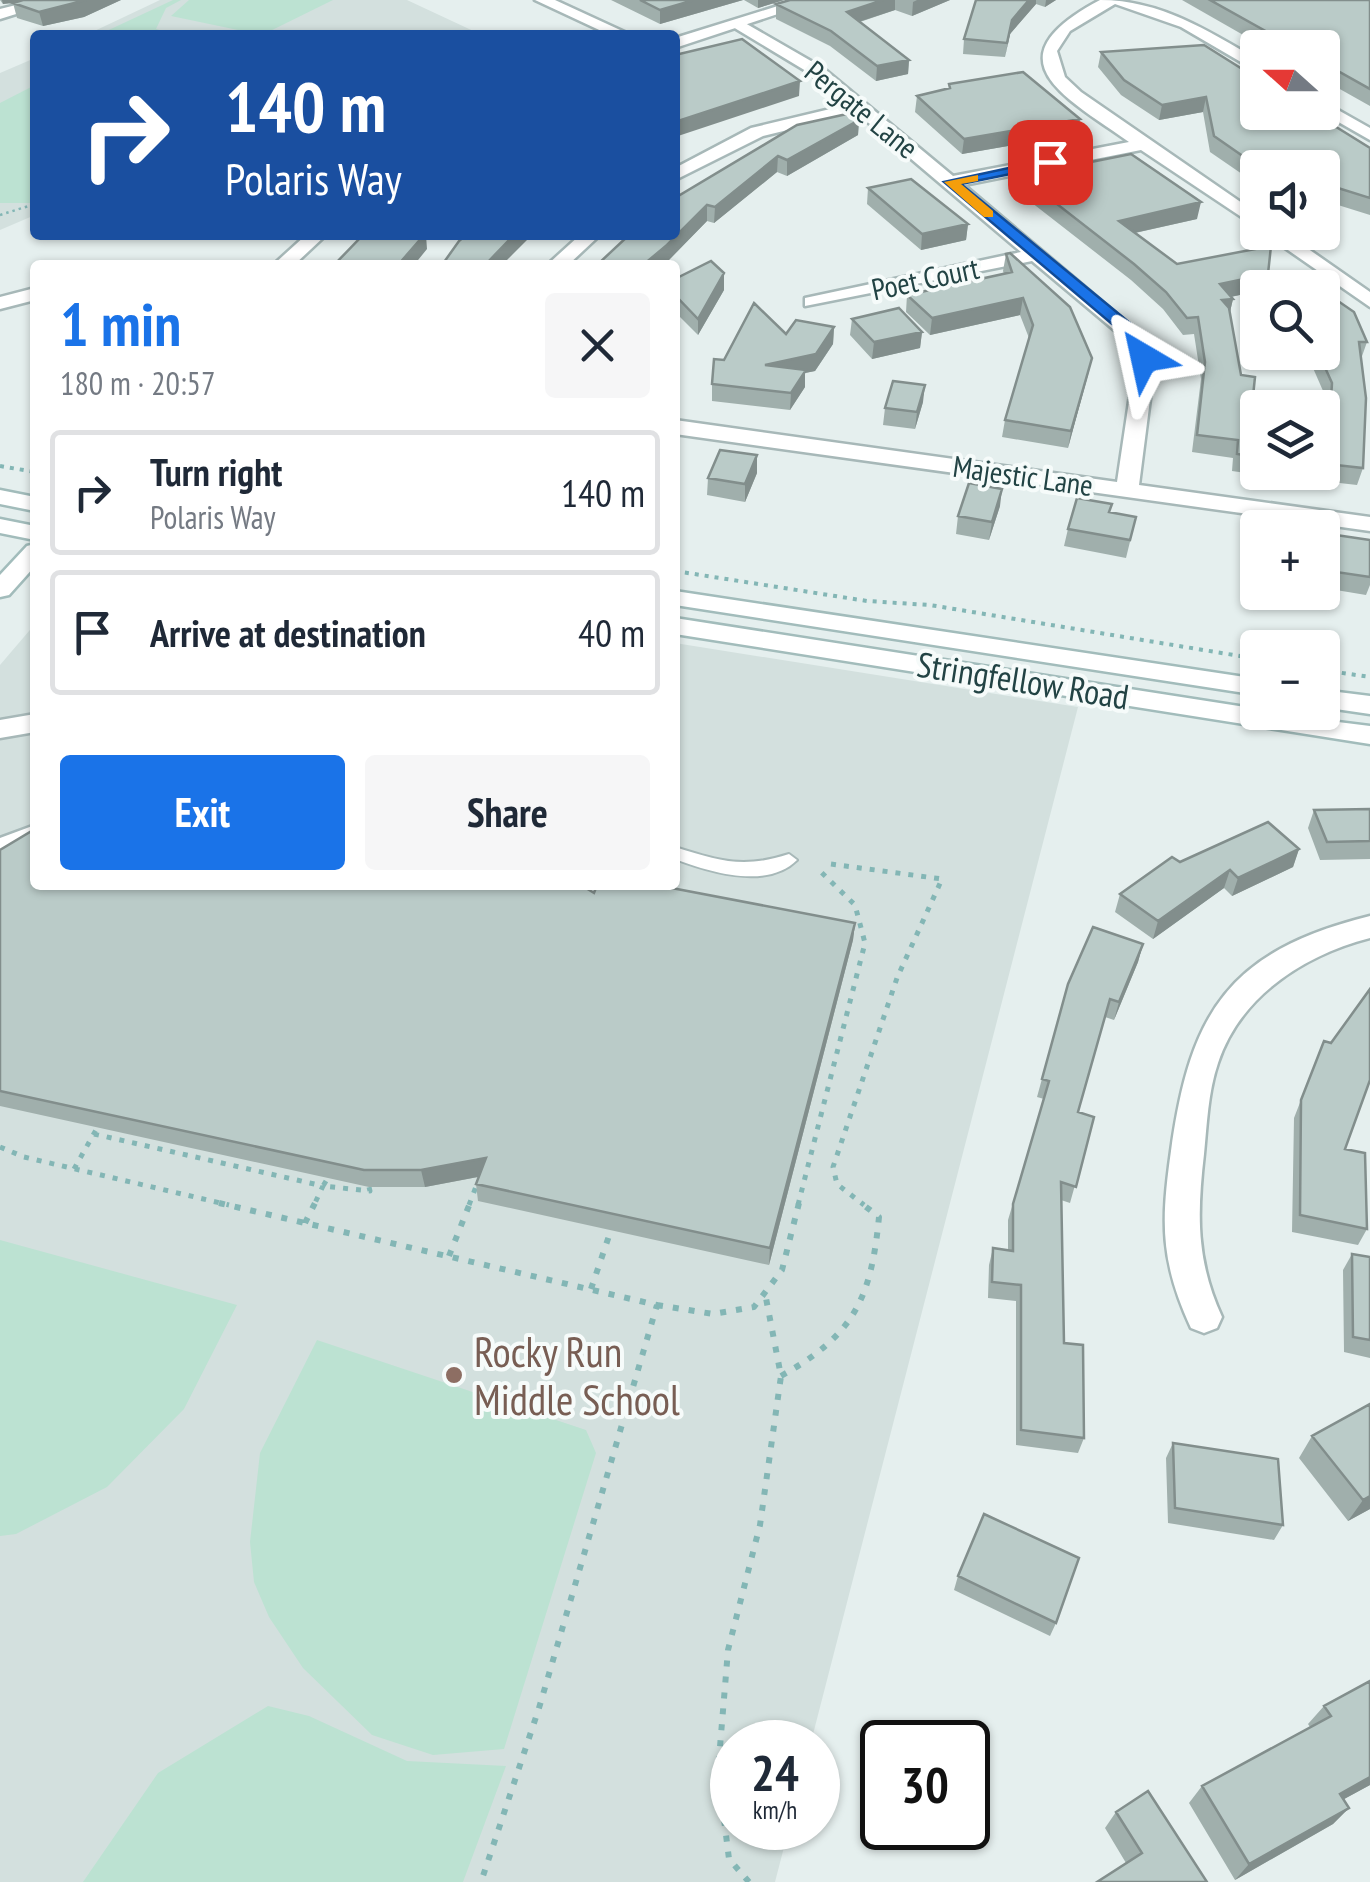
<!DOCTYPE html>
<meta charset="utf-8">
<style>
:root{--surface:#fff;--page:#f6f6f7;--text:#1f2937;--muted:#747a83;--line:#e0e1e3;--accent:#1a73e8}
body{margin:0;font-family:"PT Sans Narrow",sans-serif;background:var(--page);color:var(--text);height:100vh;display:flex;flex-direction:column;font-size:38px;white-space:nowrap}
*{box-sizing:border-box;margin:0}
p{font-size:32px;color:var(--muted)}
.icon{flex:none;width:55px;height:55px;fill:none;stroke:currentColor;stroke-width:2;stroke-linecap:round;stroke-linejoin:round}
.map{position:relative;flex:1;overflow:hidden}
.details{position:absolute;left:30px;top:260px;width:650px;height:630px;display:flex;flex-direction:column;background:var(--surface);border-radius:10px;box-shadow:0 2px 8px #0004}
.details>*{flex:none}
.banner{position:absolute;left:30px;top:30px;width:650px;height:210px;border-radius:10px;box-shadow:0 2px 8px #0004;background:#1a4fa0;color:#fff;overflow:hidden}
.needle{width:65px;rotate:291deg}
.tools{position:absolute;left:1240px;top:30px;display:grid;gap:20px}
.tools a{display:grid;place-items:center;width:100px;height:100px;border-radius:10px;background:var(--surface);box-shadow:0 2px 8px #0004;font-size:50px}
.speed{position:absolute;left:710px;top:1720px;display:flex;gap:20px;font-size:50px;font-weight:700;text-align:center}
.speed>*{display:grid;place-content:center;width:130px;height:130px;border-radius:50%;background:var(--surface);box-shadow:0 2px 8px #0004;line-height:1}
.speed small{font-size:25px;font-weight:400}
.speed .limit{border:5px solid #111;border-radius:15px;background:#fff;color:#111}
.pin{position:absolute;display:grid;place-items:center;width:85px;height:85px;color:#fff;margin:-42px;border-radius:20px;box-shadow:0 5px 15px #0006}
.me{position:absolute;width:110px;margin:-55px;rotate:324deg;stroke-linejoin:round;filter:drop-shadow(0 0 8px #0008)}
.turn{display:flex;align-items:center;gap:35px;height:210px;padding:0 30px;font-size:45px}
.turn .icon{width:130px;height:130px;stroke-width:2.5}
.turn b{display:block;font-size:70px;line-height:85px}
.round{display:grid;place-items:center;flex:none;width:105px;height:105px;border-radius:10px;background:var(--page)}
.head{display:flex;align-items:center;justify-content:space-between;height:170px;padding:0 30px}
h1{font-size:60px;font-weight:600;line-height:75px;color:var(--accent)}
.button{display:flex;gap:20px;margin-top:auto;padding:20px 30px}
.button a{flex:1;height:115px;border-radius:10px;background:var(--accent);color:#fff;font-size:40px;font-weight:600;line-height:115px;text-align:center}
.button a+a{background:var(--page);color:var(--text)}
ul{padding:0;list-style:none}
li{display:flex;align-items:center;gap:30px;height:125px;margin:0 20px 15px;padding:0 10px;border:5px solid var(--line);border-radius:10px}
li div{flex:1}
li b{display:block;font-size:38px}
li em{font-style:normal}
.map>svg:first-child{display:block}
</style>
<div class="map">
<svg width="1370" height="1882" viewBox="0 0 1370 1882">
<rect width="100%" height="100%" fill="#e5efee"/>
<path fill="#d3e0de" d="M160,0h247l75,35h-396z
M35,58v157l-35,15v-157z
M35,624v261h640v-242l403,64 -267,1035h-79v86h57l-14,54h-775v-1217z"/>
<path fill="#bce2d2" d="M173,0h8l-15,8 -10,21 22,6h-80z
M189,0h144l-71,35 -91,-19z
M35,85v118h-35v-100z
M0,1240l237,65 -53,104 -77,78 -91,47 -16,2z
M317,1340l269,90 10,23 -92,296 -71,6 -61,-20 -69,-67 -34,-51 -15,-35 -4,-40 10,-89z
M268,1706l41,10 98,45 99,5 -43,116h-380l75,-109z"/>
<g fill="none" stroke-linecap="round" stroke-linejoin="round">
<g stroke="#a7b8b8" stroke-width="4">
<path id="service" d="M675,847c45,14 68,22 114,7l8,6c-30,30 -88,12 -122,-1z"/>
</g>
<g stroke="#a7b8b8" stroke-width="5">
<path id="minor" d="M36,0h25l-61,19v-10z
M535,0h20l76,35h-21z
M1100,0c60,0 107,30 158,60v12l-77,-45 -66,-23 -45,27 -13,20 8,26 16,15 177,122v14l-117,-78 -177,35 180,152 10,31 -15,117 231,32v14l-695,-97v-14l442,62 17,-114 -9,-29 -93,-78 -227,45v-8l216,-46 -164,-139 -94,23 -88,44v-12l76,-40 96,-23 -36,-31 -78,-47v-6l5,-2 85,49 130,108 176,-34c-67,-47 -140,-83 -29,-142z
M1322,101l48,27v12l-49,-28z
M1262,232h22l86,60v15z
M580,235h20l-32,30h-21z
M35,288v12l-35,9v-12z
M35,714v18l-35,6v-18z
M35,825v21l-35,13v-21z
M1370,916v22c-66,17 -130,58 -152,125 -10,29 -11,61 -14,91 -7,60 -8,107 18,163l-5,11 -13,5 -13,-5c-31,-67 -30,-106 -20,-177 19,-139 58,-200 199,-235z"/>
</g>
<g stroke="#a7b8b8" stroke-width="5">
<path id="tertiary" d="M797,0h23l-145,48v-10z
M306,235h20l-32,30h-21z"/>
</g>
<g stroke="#a2bcbb" stroke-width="5">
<path id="secondary" d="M0,490l35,7v14l-35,-7z
M0,519l35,7v14l-35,-7z
M35,544v22l-26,29 -9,2v-22l27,-29z
M675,591l583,88v16l-583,-90z
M675,618l583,91v3l112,14v18l-695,-110z
M1322,690l48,6v18l-48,-7z"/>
</g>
<path stroke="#83b6b5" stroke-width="2.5" stroke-dasharray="2.5 4" stroke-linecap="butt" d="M0,215l35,-11
M262,235l16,3"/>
<path stroke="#83b6b5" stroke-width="4" stroke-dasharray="4 6" stroke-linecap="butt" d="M0,466l35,6
M675,571l192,30 63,4 328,54
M1322,670l48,7"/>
<path stroke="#83b6b5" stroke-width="5" stroke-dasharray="5 8" stroke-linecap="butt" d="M831,864l111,15 -45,99 -64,189 4,17 27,21
M94,1134l229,52 -9,19
M0,1147l24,10 205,48
M74,1169l22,-39
M326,1181l-3,5 47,5 -1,-4
M469,1205l8,-21
M798,1205l67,-262 -10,-38 -35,-34"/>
<path stroke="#83b6b5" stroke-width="6" stroke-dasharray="6 10" stroke-linecap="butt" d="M219,1203l438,102 -118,403 -58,174
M305,1223l10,-20
M449,1256l21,-53
M591,1289l20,-59
M657,1305l56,9 41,-7 28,-37 17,-67
M781,1376c73,-41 90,-77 98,-159l-18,-14
M749,1882l-20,-23 -11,-88 10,-121 32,-125 21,-149 -16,-83"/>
<use href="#service" fill="#fff" fill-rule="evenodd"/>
<use href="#minor" fill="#fff" fill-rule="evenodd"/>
<use href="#tertiary" fill="#fff" fill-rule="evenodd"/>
<use href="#secondary" fill="#fff" fill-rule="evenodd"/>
</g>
<path fill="#a0afac" d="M0,0h121l-37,17 -41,9 -26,-8 -4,-15h1l-11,1z
M611,0h132l-83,24z
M744,0h40l-26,8z
M790,0h160l-38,16 -17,-6 -35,12 49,38 -1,14 -32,7 -46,-35 -54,-27v-15z
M976,0h80l-11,7 -9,-3 -26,30 -5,23 -42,-3 1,-15z
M1182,0h188v106l-48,-27v-31h-56z
M1101,52l269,96v67l-48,-15v-32h-64v17l-48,-33 -7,-40 -44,8 -38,-25 -23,-28z
M949,84l129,50 -116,20 -47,-42 2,-16 32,-8z
M859,120l-1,15 -71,41 -10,-4 -63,51 -7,-2 -40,41 8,-64z
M1021,176l176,43 -62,14 42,31 81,24v3l-27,6 2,2 -3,13 20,113 8,1v46h10l-1,4 -35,-5 1,-13 -41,-6 9,-73 -7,-45 -11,1 -20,-26 -32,-29 -113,-88z
M868,188l100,36 -2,16 -45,10 -54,-46z
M1006,254l86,104 -24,90 -66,-11 3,-17 24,-82 -9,-23 -90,20 -24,-23 1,-17 97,-21 -1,-3z
M724,273v17l-26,45 -23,-23v-33z
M1322,290l45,52 -6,17 2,109 -6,17 -35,-4 5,-81 -21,-48h16z
M852,319l70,13 -2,16 -48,11 -22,-24z
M834,327l-1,17 -18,27 -10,2v14l-15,23 -78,-9v-17l12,-24 62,-26z
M923,402l-8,27 -32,-4 2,-17z
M757,455v18l-12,29 -38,-7 1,-17z
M1000,506l-11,34 -33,-6 2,-18z
M1110,513l26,4 -10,41 -62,-12 4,-17z
M1336,535l34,5v45l-4,10 -36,-6v-36z
M1370,809v50l-50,1 -12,-32 6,-18z
M1299,849l-6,18 -61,29 -8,-8 -71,51 -38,-27 5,-18 60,-32z
M0,850l594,43 261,30 -2,17 -84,325 -291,-64 -2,-17 2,-7 -53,10h-56l-369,-81z
M1143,944l-5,18 -24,58 -9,-3 -27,95 16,5 -24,86 -9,-3 3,143 20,95 -6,15 -62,-8v-144l-28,-3 1,-33 4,-17 15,2v-30l36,-121 -7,-2 31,-113z
M1324,1041l7,2 14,106 22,80 -9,16 -66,-13 2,-114z
M1352,1254l18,3v101l-26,-6 -1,-82z
M1370,1404v105l-22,12 -49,-63 13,-22z
M1173,1443l110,82 -9,15 -106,-17 -2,-65z
M958,1576l98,47 -6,13 -96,-46z
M1370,1681v104l-26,14 5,9 -16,16 -98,56 -46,-77 13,-17 108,-59 -2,-3 16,-18z
M1116,1812l91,70 -81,-19 -21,-35z"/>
<path fill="#828e8c" d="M2,0h32l-31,4z
M86,0h35l-37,17 -41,9 -4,-14z
M694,0h49l-83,24v-14z
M758,0h26l-26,8z
M883,0h12v10l-49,16 1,-14z
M917,0h33l-38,16 1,-14z
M1029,0h7v4l-26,30 -5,23 7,-37z
M1046,0h10l-11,7z
M909,60l-1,14 -32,7 1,-15z
M800,81l-1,15 -124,41v-15z
M1206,97l-3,15 -44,8 3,-15z
M1080,119l-2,15 -116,20 2,-15z
M859,120l-1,15 -71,41v-16z
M778,156l-1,16 -63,51 1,-16z
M1201,202l-4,17 -81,18 3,-16z
M707,205v16l-40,41 -4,3h-20z
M968,224l-2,16 -45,10 1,-16z
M424,235h2l1,14 -13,16h-16z
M514,235h18l-30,30h-17z
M724,273v17l-26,45v-16z
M1268,274l-4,14h-6v3l-42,9 4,-16z
M1023,298l-3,17 -90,20 2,-17z
M1233,299l-4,17 -7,-16z
M834,327l-1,17 -18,27 -10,2v14l-15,23 1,-17 -26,-28z
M922,332l-2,16 -48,11 2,-17z
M1092,358l-4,17 -20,73 3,-17z
M925,385l-2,17 -8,27 2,-17z
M757,455v18l-12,29v-18z
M1002,489l-2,17 -11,34 3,-18z
M1299,849l-6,18 -61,29 6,-18z
M1230,870l-6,18 -71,51 5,-18z
M855,923l-2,17 -84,325 1,-17z
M1143,944l-5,18 -24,58 5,-18z
M486,1158l2,17 -63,12 -4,-17z
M1370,1496v13l-22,12 15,-21z
M1370,1777v8l-46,25 16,-16z
M1349,1808l-16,16 -98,56 14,-16z"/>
<path fill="#bacbc8" stroke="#828e8c" stroke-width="2.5" d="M23,0h63l-47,12 -26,-9z
M640,0h54l-34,10z
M790,0h93l-36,12 62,48 -32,6 -46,-35 -55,-27z
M976,0h53l-17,20 -5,23 -43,-4z
M1210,0h160v89l-48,-27v-14h-26z
M742,39l58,42 -125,41v-67z
M1204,45l54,34v33h54l58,36v50l-48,-15v-15h-62l-46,-32 -8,-39 -44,8 -38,-25 -23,-28z
M1023,72l57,47 -116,20 -47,-43 33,-8 -1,-4z
M856,112l3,8 -72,40 -9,-4 -63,51 -8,-2 -40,40 -24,20h-46l32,-30h46v-37l122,-73z
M1131,154l70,48 -82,19 58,43 94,-18 -3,28 -48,10 13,15 -11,1 7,8 12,67 14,2 -5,48 8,1v31l-21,-3 1,-14 -41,-5 8,-73 -7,-45 -11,1 -21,-26 -32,-28 -113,-88z
M911,179l57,45 -46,10 -54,-46z
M363,235h61l-26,30h-64z
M466,235h48l-29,30h-43l17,-24z
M1010,253l60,54 22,51 -21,73 -66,-11 28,-95 -10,-27 -91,20 -25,-23 105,-23 -6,-18z
M711,261l13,12 -26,46 -23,-24v-16z
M1301,276l17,12h-16z
M1322,290l32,22 13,30h-8l7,56 -3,70 -36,-4 5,-81 -14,-31h4z
M754,303l32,31 10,-14 38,7 -18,27 -51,11 41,5 -15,23 -79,-9 2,-25 10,1z
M899,308l23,24 -48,10 -22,-23z
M893,381l32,4 -8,27 -32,-4z
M720,450l37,5 -12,29 -37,-6z
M969,483l33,6 -10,33 -34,-6z
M1077,498l35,6 -3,8 27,5 -6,23 -62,-11z
M1336,535l34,5v37l-34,-5z
M1370,809v32l-43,1 -13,-32z
M1268,822l31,27 -61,29 -8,-8 -72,51 -38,-27 52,-37 8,5z
M35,829v56h546l13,8 3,-8h59l199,38 -85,325 -294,-64 10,-26 -65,12h-57l-364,-79v-241z
M1093,927l50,17 -24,58 -9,-3 -32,113 16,5 -18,70 -15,-5 3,161 19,2 1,93 -63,-8v-145l-29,-3 1,-34 20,3v-47l36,-123 -7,-2 26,-95z
M1370,989v91l-25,69 20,4 2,76 -67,-14 1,-115 23,-59 7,2z
M1352,1254l18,3v83l-17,-3z
M1370,1404v92l-7,4 -51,-64z
M1173,1443l105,16 5,66 -108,-17z
M984,1514l95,44 -23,65 -98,-47z
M1370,1681v96l-30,17 9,14 -100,56 -47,-78 129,-70 -7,-10z
M1148,1791l59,91h-110l45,-29 -26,-41z"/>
<path fill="#1a73e8" stroke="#114b97" stroke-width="2.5" d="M1050,159l5,6 -94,19 169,139 22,35 -3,3h-11l-20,-32 -174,-147z"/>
<path fill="#f59e0b" d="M978,175v6l-17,3 32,27v6h-9l-40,-35z"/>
<circle fill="#8d6e63" stroke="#f6fbfa" stroke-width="4" cx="454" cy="1375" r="10"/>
<g text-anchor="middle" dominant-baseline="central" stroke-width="8" stroke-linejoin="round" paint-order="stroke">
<g font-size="30" fill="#224344" stroke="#f6fbfa">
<text transform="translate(862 109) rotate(39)">Pergate Lane</text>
<text transform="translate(925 278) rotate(-12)">Poet Court</text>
<text transform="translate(1023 475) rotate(8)">Majestic Lane</text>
</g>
<g font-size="35" fill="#224344" stroke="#f6fbfa">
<text transform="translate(1023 680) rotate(9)">Stringfellow Road</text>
</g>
<g font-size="42" fill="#785e54" stroke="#f6fbfa" text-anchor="start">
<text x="474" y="1351">Rocky Run<tspan x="474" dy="48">Middle School</tspan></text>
</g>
</g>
</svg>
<div class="tools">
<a><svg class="needle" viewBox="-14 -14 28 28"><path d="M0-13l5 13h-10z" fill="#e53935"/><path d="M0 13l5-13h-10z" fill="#747a83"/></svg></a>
<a><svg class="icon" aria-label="sound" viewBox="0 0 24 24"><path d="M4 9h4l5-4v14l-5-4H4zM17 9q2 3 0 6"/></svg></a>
<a><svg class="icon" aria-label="search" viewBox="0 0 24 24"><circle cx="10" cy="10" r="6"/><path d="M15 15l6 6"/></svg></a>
<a><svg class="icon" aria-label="layers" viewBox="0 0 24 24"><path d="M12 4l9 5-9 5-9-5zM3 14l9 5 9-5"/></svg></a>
<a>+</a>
<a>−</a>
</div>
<div class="speed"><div>24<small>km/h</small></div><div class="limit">30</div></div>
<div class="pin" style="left:1050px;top:162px;background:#d93025"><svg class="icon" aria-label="arrive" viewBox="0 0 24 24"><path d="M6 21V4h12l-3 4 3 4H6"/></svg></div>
<svg class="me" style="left:1144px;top:358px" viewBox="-20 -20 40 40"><path d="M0-17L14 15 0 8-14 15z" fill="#1a73e8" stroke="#fff" stroke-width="4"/></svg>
<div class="banner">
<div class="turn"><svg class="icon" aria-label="right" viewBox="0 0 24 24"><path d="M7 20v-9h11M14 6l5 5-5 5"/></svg><div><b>140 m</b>Polaris Way</div></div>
</div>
<section class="details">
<div class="head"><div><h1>1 min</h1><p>180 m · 20:57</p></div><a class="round"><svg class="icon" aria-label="close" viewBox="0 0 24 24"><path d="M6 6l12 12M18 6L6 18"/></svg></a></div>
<ul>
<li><svg class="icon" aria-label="right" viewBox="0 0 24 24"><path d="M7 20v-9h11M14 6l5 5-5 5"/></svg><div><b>Turn right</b><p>Polaris Way</p></div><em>140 m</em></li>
<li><svg class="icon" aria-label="arrive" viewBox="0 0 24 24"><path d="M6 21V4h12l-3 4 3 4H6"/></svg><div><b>Arrive at destination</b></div><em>40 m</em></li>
</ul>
<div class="button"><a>Exit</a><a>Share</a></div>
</section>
</div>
